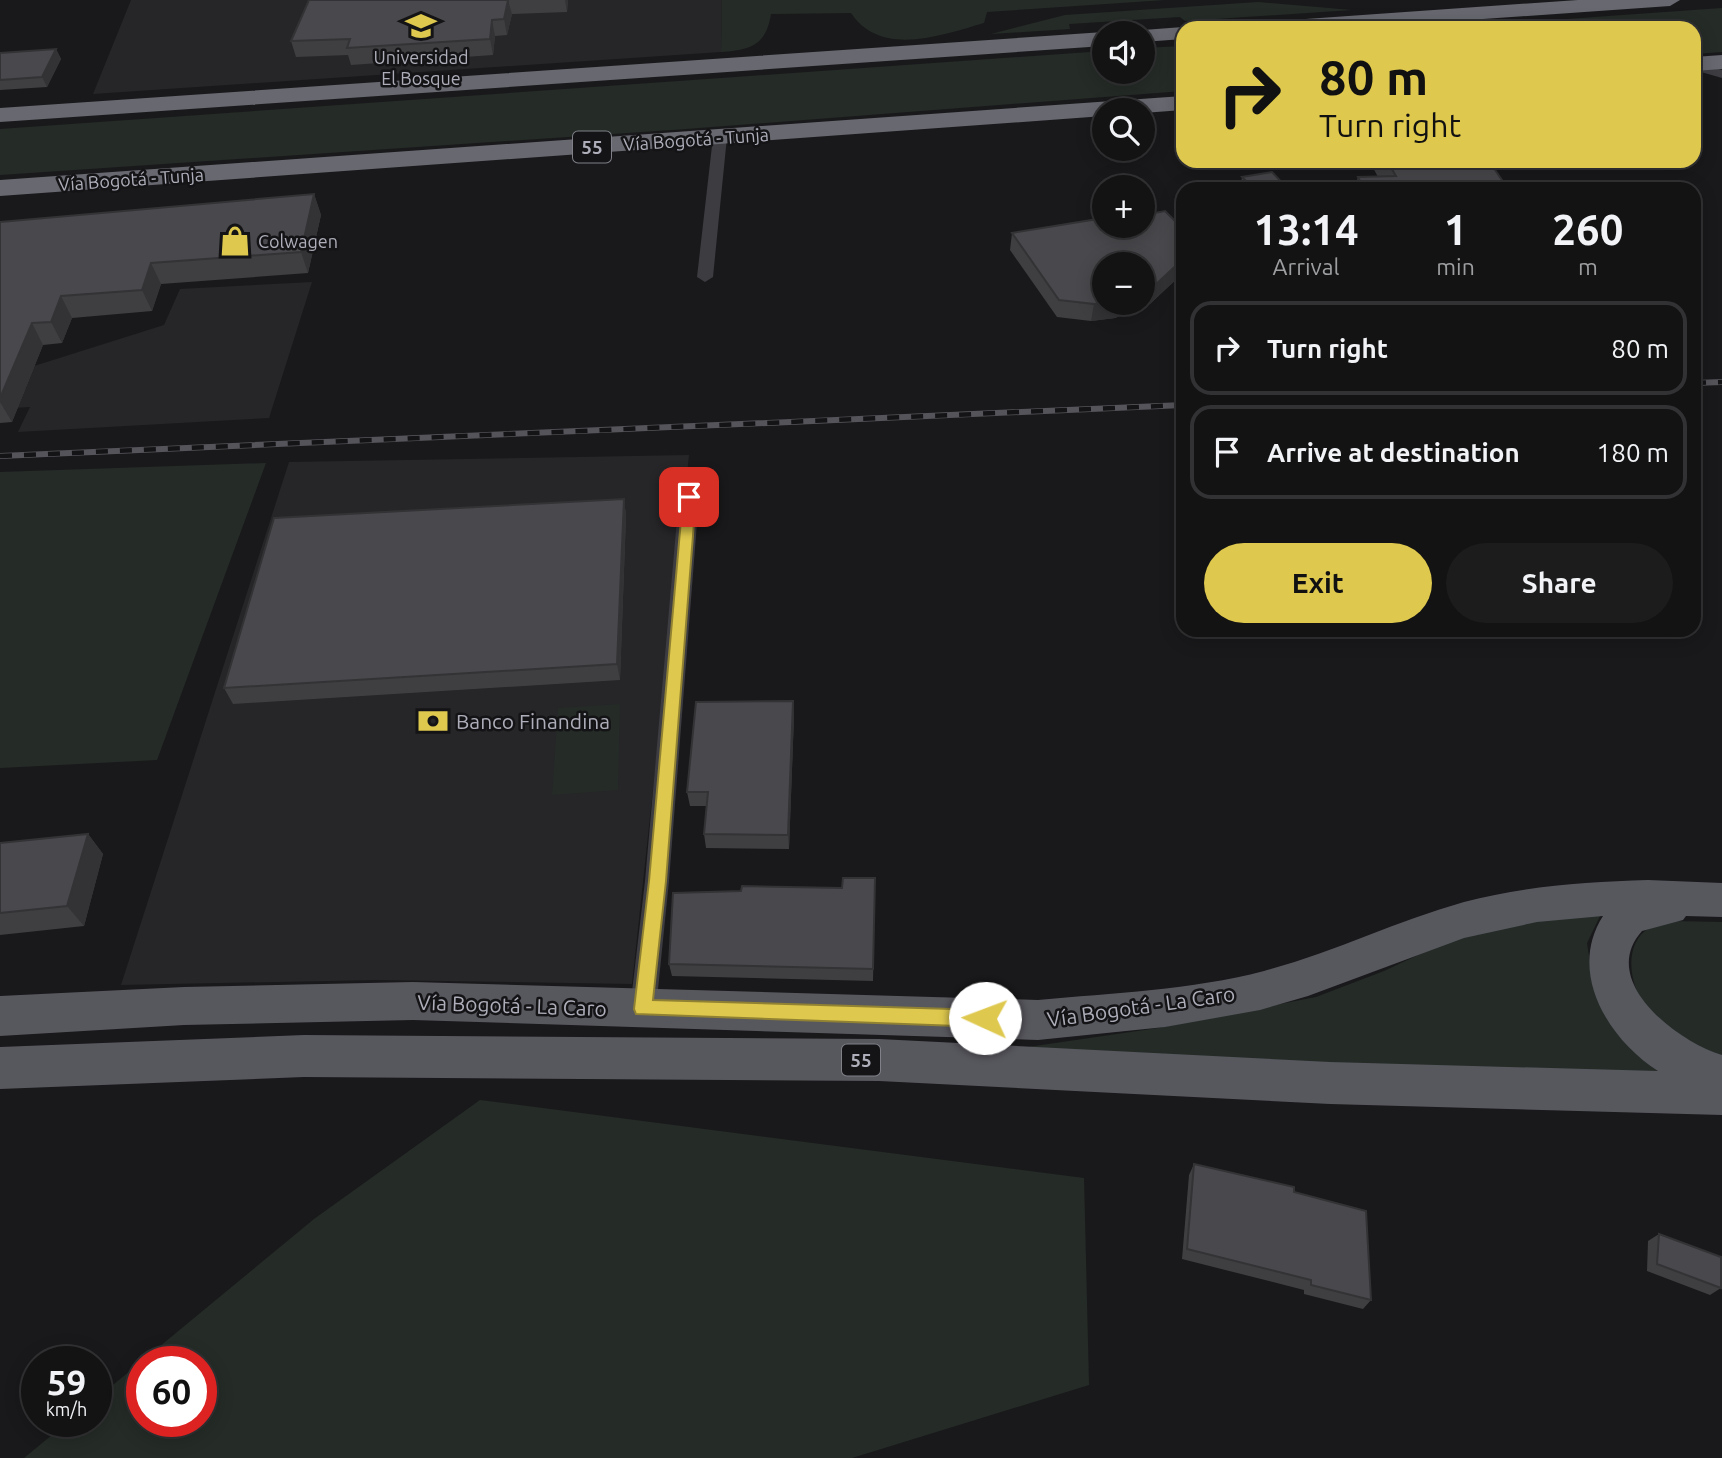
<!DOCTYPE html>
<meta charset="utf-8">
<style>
:root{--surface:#131314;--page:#1c1c1d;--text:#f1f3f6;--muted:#9d9ea0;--line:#323234;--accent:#dec84d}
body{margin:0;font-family:Ubuntu,sans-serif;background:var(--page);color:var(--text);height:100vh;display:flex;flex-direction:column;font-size:26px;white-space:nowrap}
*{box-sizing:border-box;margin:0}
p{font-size:23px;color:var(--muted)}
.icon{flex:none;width:38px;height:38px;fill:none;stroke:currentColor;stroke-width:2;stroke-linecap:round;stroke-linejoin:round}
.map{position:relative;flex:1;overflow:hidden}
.drawer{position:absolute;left:1176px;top:182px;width:525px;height:455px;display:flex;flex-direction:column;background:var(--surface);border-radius:21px;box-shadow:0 4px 18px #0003,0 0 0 2px var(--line)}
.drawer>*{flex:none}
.guide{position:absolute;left:1176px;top:21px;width:525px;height:147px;border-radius:21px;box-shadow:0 4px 18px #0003,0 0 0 2px var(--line);background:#dec84d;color:#111;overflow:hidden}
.controls{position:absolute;left:1092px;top:21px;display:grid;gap:14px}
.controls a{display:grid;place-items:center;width:63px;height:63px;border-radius:50%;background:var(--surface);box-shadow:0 4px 18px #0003,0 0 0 2px var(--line);font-size:35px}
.speed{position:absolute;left:21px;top:1346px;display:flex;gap:14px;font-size:35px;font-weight:700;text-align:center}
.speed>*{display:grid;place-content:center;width:91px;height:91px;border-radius:50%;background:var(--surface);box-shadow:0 4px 18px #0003,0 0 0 2px var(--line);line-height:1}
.speed small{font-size:18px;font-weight:400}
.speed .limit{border:10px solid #d22;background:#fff;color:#111}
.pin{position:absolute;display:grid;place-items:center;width:60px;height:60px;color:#fff;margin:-30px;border-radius:14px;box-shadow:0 4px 10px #0006}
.me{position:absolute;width:77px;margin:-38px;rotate:272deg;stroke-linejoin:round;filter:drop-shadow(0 0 5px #0008)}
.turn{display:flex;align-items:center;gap:24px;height:147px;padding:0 28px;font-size:32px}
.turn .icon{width:91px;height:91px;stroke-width:2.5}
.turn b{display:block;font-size:49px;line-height:60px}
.eta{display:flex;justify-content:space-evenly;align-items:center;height:119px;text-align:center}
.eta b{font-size:42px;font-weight:600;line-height:49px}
.cta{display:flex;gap:14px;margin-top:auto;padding:14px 28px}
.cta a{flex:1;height:80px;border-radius:42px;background:var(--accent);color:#111;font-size:28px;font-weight:600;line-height:80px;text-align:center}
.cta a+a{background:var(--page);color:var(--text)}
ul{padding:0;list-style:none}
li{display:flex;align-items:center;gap:21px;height:94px;margin:0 14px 10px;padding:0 14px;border:4px solid var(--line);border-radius:21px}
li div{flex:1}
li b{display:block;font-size:26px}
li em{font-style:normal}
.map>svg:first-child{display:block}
</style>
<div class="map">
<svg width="1722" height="1458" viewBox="0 0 1722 1458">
<rect width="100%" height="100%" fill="#19191b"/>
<path fill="#262528" d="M131,0h591l-1,52 -628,42z
M312,282l-43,136 -251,14 12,-25 -17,1 21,-42 130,-41 16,-36z
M689,455l-57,529 -256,-4 -255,5 168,-523z"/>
<path fill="#252c27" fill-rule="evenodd" d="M722,0h443l-178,12 -3,11c-42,12 -103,35 -133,-10l-80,1c-5,31 -20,36 -50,38z
M1258,2l94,8 -167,11 -5,-4 -111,7 1,5 -79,5 74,-19z
M1722,8v44l-28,2v-26h-254z
M1183,46v45l-497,38 -686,46v-46l1104,-78v21h39v-24z
M266,463l-109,297 -157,8v-296z
M620,704l-2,86 -66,5 6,-87z
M1603,910l-16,33 7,46 77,85 -678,-22 165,-24 158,-31 68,-26 64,-30 75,-19z
M1670,921l52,1v138c-27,-12 -58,-29 -76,-53 -17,-22 -23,-63 3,-79 6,-4 14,-5 21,-7z
M480,1100l604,78 5,207 -237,73h-828l45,-37h27v-22l218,-180zM142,1362h59v59h-59z"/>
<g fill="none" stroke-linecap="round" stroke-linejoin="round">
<path fill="#3c3c41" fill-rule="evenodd" d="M1694,62l28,8v8l-28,-8z
M720,133l7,4 -14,140 -8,5 -8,-5 16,-140z
M689,491l10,6 -30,384 -13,128 -4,9 -9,3 -9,-3 -4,-9 15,-128 34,-384z"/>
<path fill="#57575e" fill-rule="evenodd" d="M1648,880l74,3v34l-36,-1 -3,4 -41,11c-45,50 36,111 80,124v60l-392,-11 -451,-23 -575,-4 -304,12v-42l304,-12 575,4 451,23 328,9c-50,-32 -91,-99 -55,-155l-66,6 -73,16 -156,58 -48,14 -95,17 -127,13 -625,-20 -229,5 -184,11v-40l184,-9 229,-5 625,18c75,-7 153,-10 226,-29 68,-18 132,-50 200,-69 60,-16 122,-20 184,-22z"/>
<path fill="#676870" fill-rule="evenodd" d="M1578,0h102l-10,6 -316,22h-104l11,-6z
M1183,27l6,1h-6v11l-40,3v-9h-9l9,-3z
M1104,32l3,1h-3v13l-1104,76v-14z
M1722,55v14l-28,2v-14z
M1183,96v14l-40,3v-3h-39v6l-1104,80v-16z"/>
<g stroke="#54545a" stroke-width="6">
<path id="rail" d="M1694,383l28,-1
M0,456l1183,-51"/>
</g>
<use href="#rail" stroke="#141416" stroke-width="4.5" stroke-dasharray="12" stroke-linecap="butt"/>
</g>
<path fill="#3f3f42" d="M309,0h259l-1,12 -55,2 -5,21 -12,1 -2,19 -142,10 -3,-10 -52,2 -5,-16z
M56,49l5,10 -14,28 -47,3v-37z
M1372,161h117l19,28h-154l4,-12h20l-7,-13z
M1242,177l45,11 19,1h-66z
M314,194l7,21 -13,58 -147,11 -9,27 -80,7 -10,25 -19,2 -31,77 -12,1v-201z
M1104,226l79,3v44l-33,31 -35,14 -24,3 -34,-4 -47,-67 2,-17z
M624,499l2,17 -6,164 -387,24 -9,-16z
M793,701l1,15 -5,133 -83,-1 -2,-14 3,-28h-17l-3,-14z
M88,834l15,20 -19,72 -84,9v-92z
M875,878l-2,103 -201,-5 -3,-12 173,-76z
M1194,1164l100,28 77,108 -8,9 -59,-15v-4l-122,-31 7,-84z
M1659,1234l62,54 -11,7 -63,-24 1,-30z"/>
<path fill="#333336" d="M508,0l4,14 -5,21 -3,-16z
M565,0h3l-1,12z
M492,20l3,16 -2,19 -3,-16z
M56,49l5,10 -14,28 -5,-10z
M314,194l7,21 -13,58 -7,-21z
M1183,259v13l-33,32 -35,14 -24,3 3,-17 12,-1h37v-11z
M151,263l10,21 -9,27 -10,-21z
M61,296l11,22 -10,25 -11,-21z
M32,323l11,22 -31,77 -12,-20v-4z
M624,499l2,17 -6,164 -3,-16z
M793,701l1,15 -5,133 -1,-14z
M88,834l15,20 -19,72 -17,-20z"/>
<path fill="#49494d" stroke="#333336" stroke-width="2" d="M309,0h199l-4,19 -12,1 -2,19 -143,9 3,-9 -59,2z
M56,49l-14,28 -42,3v-27z
M1387,161h102l19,28h-144l-6,-12 38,-1z
M1272,172l15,16 15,-3 4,4h-52l-12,-12z
M314,194l-13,58 -150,11 -9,27 -81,6 -10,26 -19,1 -32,75v-176z
M1165,211l18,18v30l-30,28 -10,5v-28h-39v39h2l-12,1 -35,-4 -47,-67 92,-15v8h39v-11z
M624,499l-7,165 -393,24 50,-170z
M793,701l-5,134 -84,-1 4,-42h-21l9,-90z
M88,834l-21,72 -67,7v-70z
M843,878h32l-2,91 -204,-5 4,-71 68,-2 1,-5 100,2z
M1194,1164l100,23v5l72,19 5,89 -60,-15v-5l-124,-31z
M1659,1234l62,23v31l-64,-24z"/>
<path fill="#dec84d" stroke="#908232" stroke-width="2" d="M689,492l7,5 -30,384 -13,119 332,10 7,2 3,6 -3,6 -7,3 -349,-13 -2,-5 15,-128 34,-384z"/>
<defs>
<g id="university-bare" transform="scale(2.415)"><path d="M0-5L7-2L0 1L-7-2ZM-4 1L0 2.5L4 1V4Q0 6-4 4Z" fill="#dec84d" stroke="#141416" stroke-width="2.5" paint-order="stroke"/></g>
<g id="shop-bare" transform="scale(2.415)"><path d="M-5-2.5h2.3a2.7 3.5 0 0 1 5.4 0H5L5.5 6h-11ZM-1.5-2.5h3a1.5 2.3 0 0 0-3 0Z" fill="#dec84d" stroke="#141416" stroke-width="2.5" paint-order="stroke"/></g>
<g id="bank-bare" transform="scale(2.415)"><path d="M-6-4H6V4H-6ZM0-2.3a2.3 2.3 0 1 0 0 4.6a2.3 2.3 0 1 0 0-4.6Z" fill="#dec84d" stroke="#141416" stroke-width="2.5" paint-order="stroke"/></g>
</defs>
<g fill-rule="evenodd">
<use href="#university-bare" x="421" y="26"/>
<use href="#shop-bare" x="235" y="241"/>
<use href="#bank-bare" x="433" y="721"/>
</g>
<g text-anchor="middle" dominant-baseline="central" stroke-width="5" stroke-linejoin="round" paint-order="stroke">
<g font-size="18" fill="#adaeb9" stroke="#141416">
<text x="421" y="57">Universidad<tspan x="421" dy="21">El Bosque</tspan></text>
<text x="258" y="241" text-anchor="start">Colwagen</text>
</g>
<g font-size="18" fill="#adaeb9" stroke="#141416">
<text transform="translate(696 139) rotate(-4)">Vía Bogotá - Tunja</text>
<text transform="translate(131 179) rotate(-4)">Vía Bogotá - Tunja</text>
</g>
<g fill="#141416" stroke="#7f8088" stroke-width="2">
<rect x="573" y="131.5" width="38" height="31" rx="5"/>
<rect x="842" y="1044.5" width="38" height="31" rx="5"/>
</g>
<g font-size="19" font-weight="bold" fill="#adaeb9">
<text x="592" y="147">55</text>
<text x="861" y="1060">55</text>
</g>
<g font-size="21" fill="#adaeb9" stroke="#141416" text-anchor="start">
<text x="456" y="721">Banco Finandina</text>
</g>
<g font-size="21" fill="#adaeb9" stroke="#141416">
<text transform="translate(512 1005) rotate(2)">Vía Bogotá - La Caro</text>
<text transform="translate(1141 1006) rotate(-8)">Vía Bogotá - La Caro</text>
</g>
</g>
</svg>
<div class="controls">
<a><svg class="icon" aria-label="sound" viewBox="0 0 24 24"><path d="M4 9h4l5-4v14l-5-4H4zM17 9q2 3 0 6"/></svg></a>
<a><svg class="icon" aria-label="search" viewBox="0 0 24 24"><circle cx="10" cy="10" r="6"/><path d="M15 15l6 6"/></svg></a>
<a>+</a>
<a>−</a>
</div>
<div class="speed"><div>59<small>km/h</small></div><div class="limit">60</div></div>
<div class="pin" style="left:689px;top:497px;background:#d93025"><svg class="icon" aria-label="arrive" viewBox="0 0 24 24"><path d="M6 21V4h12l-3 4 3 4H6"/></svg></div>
<svg class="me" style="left:985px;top:1018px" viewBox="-20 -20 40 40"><circle r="19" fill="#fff"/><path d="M0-13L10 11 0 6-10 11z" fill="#dec84d"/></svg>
<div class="guide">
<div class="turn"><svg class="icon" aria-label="right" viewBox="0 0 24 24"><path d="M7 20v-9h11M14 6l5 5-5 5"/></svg><div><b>80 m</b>Turn right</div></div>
</div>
<section class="drawer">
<div class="eta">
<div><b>13:14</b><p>Arrival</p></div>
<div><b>1</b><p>min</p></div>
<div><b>260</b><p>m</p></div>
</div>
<ul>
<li><svg class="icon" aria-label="right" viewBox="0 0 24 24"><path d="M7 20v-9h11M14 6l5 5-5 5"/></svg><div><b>Turn right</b></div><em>80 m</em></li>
<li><svg class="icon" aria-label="arrive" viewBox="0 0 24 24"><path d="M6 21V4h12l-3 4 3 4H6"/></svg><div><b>Arrive at destination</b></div><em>180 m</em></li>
</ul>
<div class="cta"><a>Exit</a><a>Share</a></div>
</section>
</div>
